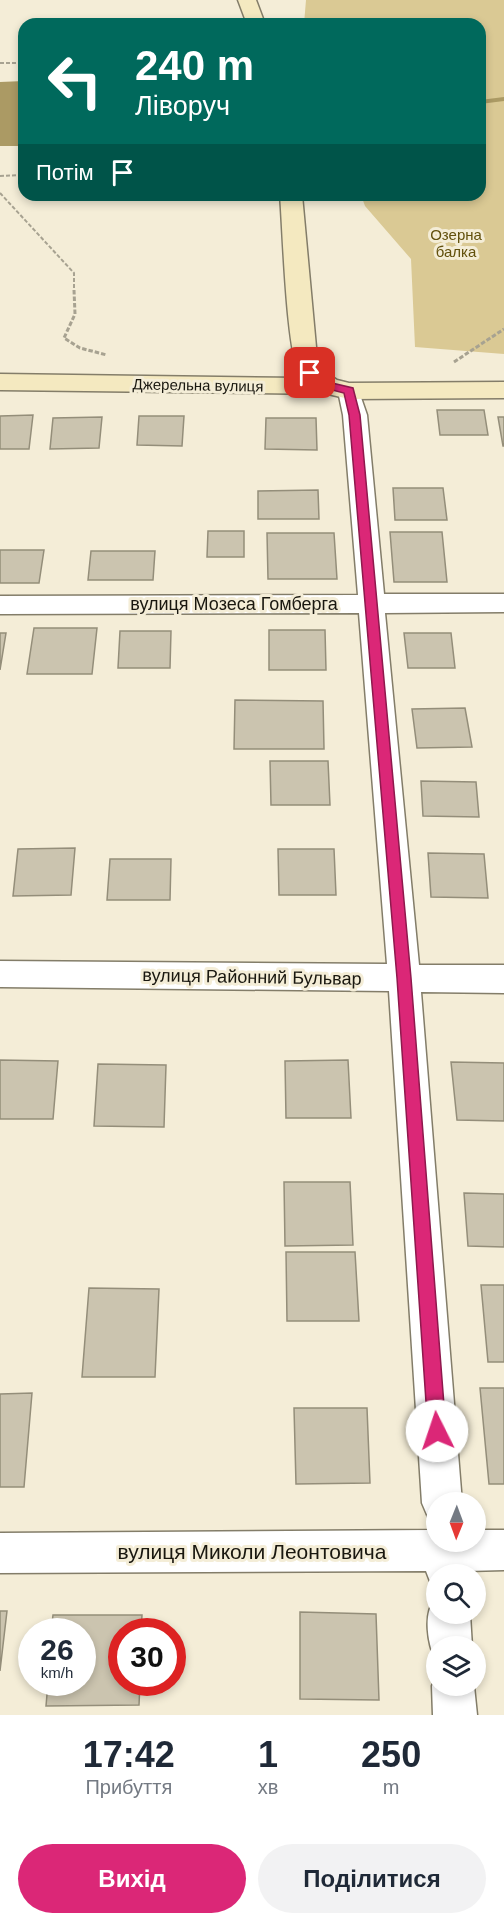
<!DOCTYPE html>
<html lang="uk">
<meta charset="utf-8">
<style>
:root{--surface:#fff;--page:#f2f2f3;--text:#1f2937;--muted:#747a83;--accent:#db2777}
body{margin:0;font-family:Helvetica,sans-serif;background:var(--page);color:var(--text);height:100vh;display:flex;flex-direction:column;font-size:22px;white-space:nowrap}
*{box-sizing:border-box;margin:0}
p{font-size:20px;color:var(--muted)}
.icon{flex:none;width:33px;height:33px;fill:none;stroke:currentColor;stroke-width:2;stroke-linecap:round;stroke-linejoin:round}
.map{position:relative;height:1715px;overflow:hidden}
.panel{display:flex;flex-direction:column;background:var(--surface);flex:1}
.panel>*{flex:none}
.banner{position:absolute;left:18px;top:18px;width:468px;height:183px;border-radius:18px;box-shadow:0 3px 9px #0003;background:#00695c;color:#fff;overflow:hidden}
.needle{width:39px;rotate:181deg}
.tools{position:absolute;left:426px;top:1492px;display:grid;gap:12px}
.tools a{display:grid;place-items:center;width:60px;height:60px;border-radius:50%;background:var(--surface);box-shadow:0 3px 9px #0003;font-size:30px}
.speed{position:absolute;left:18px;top:1618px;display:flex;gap:12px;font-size:30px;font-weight:700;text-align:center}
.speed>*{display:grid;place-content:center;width:78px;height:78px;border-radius:50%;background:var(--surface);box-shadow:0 3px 9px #0003;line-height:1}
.speed small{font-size:15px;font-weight:400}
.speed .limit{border:9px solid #d22;background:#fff;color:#111}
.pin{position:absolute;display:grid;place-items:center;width:51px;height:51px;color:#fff;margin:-26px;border-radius:12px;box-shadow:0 3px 9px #0006}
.me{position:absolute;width:66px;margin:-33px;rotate:356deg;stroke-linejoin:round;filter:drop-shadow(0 0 4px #0008)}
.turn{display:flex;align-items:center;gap:21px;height:126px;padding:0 18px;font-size:27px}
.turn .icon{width:78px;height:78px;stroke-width:2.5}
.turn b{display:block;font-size:42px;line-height:51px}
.then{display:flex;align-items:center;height:57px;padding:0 18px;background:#0003;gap:12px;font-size:22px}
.eta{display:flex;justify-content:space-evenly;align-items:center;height:102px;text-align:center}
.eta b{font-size:36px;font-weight:600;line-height:42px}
.button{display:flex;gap:12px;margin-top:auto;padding:12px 18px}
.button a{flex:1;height:69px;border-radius:36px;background:var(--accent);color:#fff;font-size:24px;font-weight:600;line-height:69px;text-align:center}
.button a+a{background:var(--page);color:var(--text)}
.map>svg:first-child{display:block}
</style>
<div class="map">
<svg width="504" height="1715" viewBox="0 0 504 1715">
<rect width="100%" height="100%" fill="#f4edd7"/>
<path fill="#dac994" d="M306,0h198v354l-89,-7 -4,-88 -46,-53 -4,-11h119v-171h-176z"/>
<path fill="#ab9a64" d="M24,81v65h-24v-64z"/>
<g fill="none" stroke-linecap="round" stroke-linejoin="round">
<path fill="#ab9a64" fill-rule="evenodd" d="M504,97v4l-24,3v-4z"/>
</g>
<path fill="#cbc4af" stroke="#948e7a" stroke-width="1.5" d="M437,410h47l4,25h-48z
M33,415l-4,34h-29v-33z
M139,416h45l-2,30 -45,-1z
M102,417l-3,31 -49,1 3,-31z
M498,417h6v29h-1z
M266,418h50l1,32 -52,-1z
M393,488h50l4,32h-52z
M318,490l1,29h-61v-28z
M208,531h36v26h-37z
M390,532h52l5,50h-53z
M267,533h67l3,46h-69z
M0,550h44l-5,33h-39z
M91,551h64l-2,29h-65z
M34,628h63l-5,46h-65z
M269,630h56l1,40h-57z
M120,631h51l-1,37h-52z
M0,633h6l-6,37z
M404,633h47l4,35h-47z
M235,700l88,1 1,48h-90z
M465,708l7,39 -55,1 -5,-39z
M270,761h58l2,44h-59z
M421,781l55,1 3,35 -56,-1z
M75,848l-4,47 -58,1 5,-47z
M278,849h56l2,46h-57z
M428,853l56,1 4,44 -57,-1z
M110,859h61l-1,41h-63z
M0,1060l58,1 -5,58h-53z
M348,1060l3,58h-65l-1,-57z
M451,1062l53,1v58l-47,-1z
M98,1064l68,1 -2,62 -70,-1z
M284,1182h66l3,63 -68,1z
M464,1193l40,1v53l-36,-1z
M286,1252h69l4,69h-72z
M481,1285h23v77h-16z
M89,1288l70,1 -4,88h-73z
M480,1388h24v96h-15z
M32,1393l-8,94h-24v-93z
M294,1408h73l3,75 -74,1z
M0,1611h7l-7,60z
M300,1612l76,2 3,86 -79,-1z
M53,1615h89l-1,17h-19v51h18l-1,22 -93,1 2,-23h34v-51h-31z"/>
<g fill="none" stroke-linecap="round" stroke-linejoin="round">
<g stroke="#837d69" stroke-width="3">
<path id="street" d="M349,384l8,2 10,29 17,179h120v18l-119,1 34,352h85v28l-83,-1 41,511h-26v18l-8,-4 -6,-14 -33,-512 -389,-4v-26l387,3 -28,-351 -359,1v-18l358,-1 -15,-180 -5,-24 3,-5z
M436,1525v17h40v-12h28v40l-37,1 1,4h-32v16l-3,-2 -7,-18 -426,2v-40l430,-3z
M436,1598v16h34l2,33h-36v15c-8,-17 -14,-49 0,-64z
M436,1674v12h38l3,29h-44l-1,-29z"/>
</g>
<g stroke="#837d69" stroke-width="3">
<path id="secondary" d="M238,0h18l9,24h-18z
M280,195h22l14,152 6,23 15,10 12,3 155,-1v16l-155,1 -21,-5 -328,-4v-16l301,4c-15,-22 -18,-149 -21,-183z"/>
</g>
<path stroke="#a7a291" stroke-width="2" stroke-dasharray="4 2" stroke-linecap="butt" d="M0,63h24
M0,176l24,-1
M0,193l74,80v19"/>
<path stroke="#a7a291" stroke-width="3" stroke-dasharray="4.5 2" stroke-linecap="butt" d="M74,290l1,24 -11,24 16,10 27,7
M454,362l50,-33"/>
<use href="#street" fill="#fff" fill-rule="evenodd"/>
<use href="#secondary" fill="#f4e9c0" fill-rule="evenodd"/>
</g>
<path fill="#db2777" stroke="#8e194d" stroke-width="1.5" d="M310,370l22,13 21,5 7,27 51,563 35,453 -3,7 -6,2 -6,-2 -3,-7 -31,-453 -48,-563 -5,-22 -19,-5 -18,-13 -2,-2z"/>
<g text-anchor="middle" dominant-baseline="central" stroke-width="6" stroke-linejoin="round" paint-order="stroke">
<g font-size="15" fill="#62500c" stroke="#f4edd7">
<text x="456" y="234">Озерна<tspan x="456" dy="17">балка</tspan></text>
</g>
<g font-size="15" fill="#19170f" stroke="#f4edd7">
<text transform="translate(198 385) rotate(1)">Джерельна вулиця</text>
</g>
<g font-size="18" fill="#19170f" stroke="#f4edd7">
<text x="234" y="604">вулиця Мозеса Гомберга</text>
<text transform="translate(252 977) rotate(1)">вулиця Районний Бульвар</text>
</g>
<g font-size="21" fill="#19170f" stroke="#f4edd7">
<text x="252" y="1551">вулиця Миколи Леонтовича</text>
</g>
</g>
</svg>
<div class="tools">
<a><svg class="needle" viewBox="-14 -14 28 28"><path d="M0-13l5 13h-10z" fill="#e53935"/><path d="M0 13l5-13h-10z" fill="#747a83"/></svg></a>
<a><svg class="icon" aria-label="search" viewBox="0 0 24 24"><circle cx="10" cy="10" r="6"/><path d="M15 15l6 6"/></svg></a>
<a><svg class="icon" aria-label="layers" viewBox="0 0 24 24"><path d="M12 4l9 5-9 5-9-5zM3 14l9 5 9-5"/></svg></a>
</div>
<div class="speed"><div>26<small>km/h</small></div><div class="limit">30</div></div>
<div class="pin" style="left:310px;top:373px;background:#d93025"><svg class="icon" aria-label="arrive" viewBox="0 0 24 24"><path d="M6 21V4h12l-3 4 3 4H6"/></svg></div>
<svg class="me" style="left:437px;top:1431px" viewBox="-20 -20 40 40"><circle r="19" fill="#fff"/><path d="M0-13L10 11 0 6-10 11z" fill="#db2777"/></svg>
<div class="banner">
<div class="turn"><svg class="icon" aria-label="left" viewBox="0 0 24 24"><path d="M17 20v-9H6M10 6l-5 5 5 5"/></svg><div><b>240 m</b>Ліворуч</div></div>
<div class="then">Потім<svg class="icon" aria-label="arrive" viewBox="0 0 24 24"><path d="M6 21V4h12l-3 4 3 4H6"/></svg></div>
</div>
</div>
<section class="panel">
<div class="eta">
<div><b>17:42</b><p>Прибуття</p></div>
<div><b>1</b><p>хв</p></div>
<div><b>250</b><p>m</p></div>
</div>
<div class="button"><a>Вихід</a><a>Поділитися</a></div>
</section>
